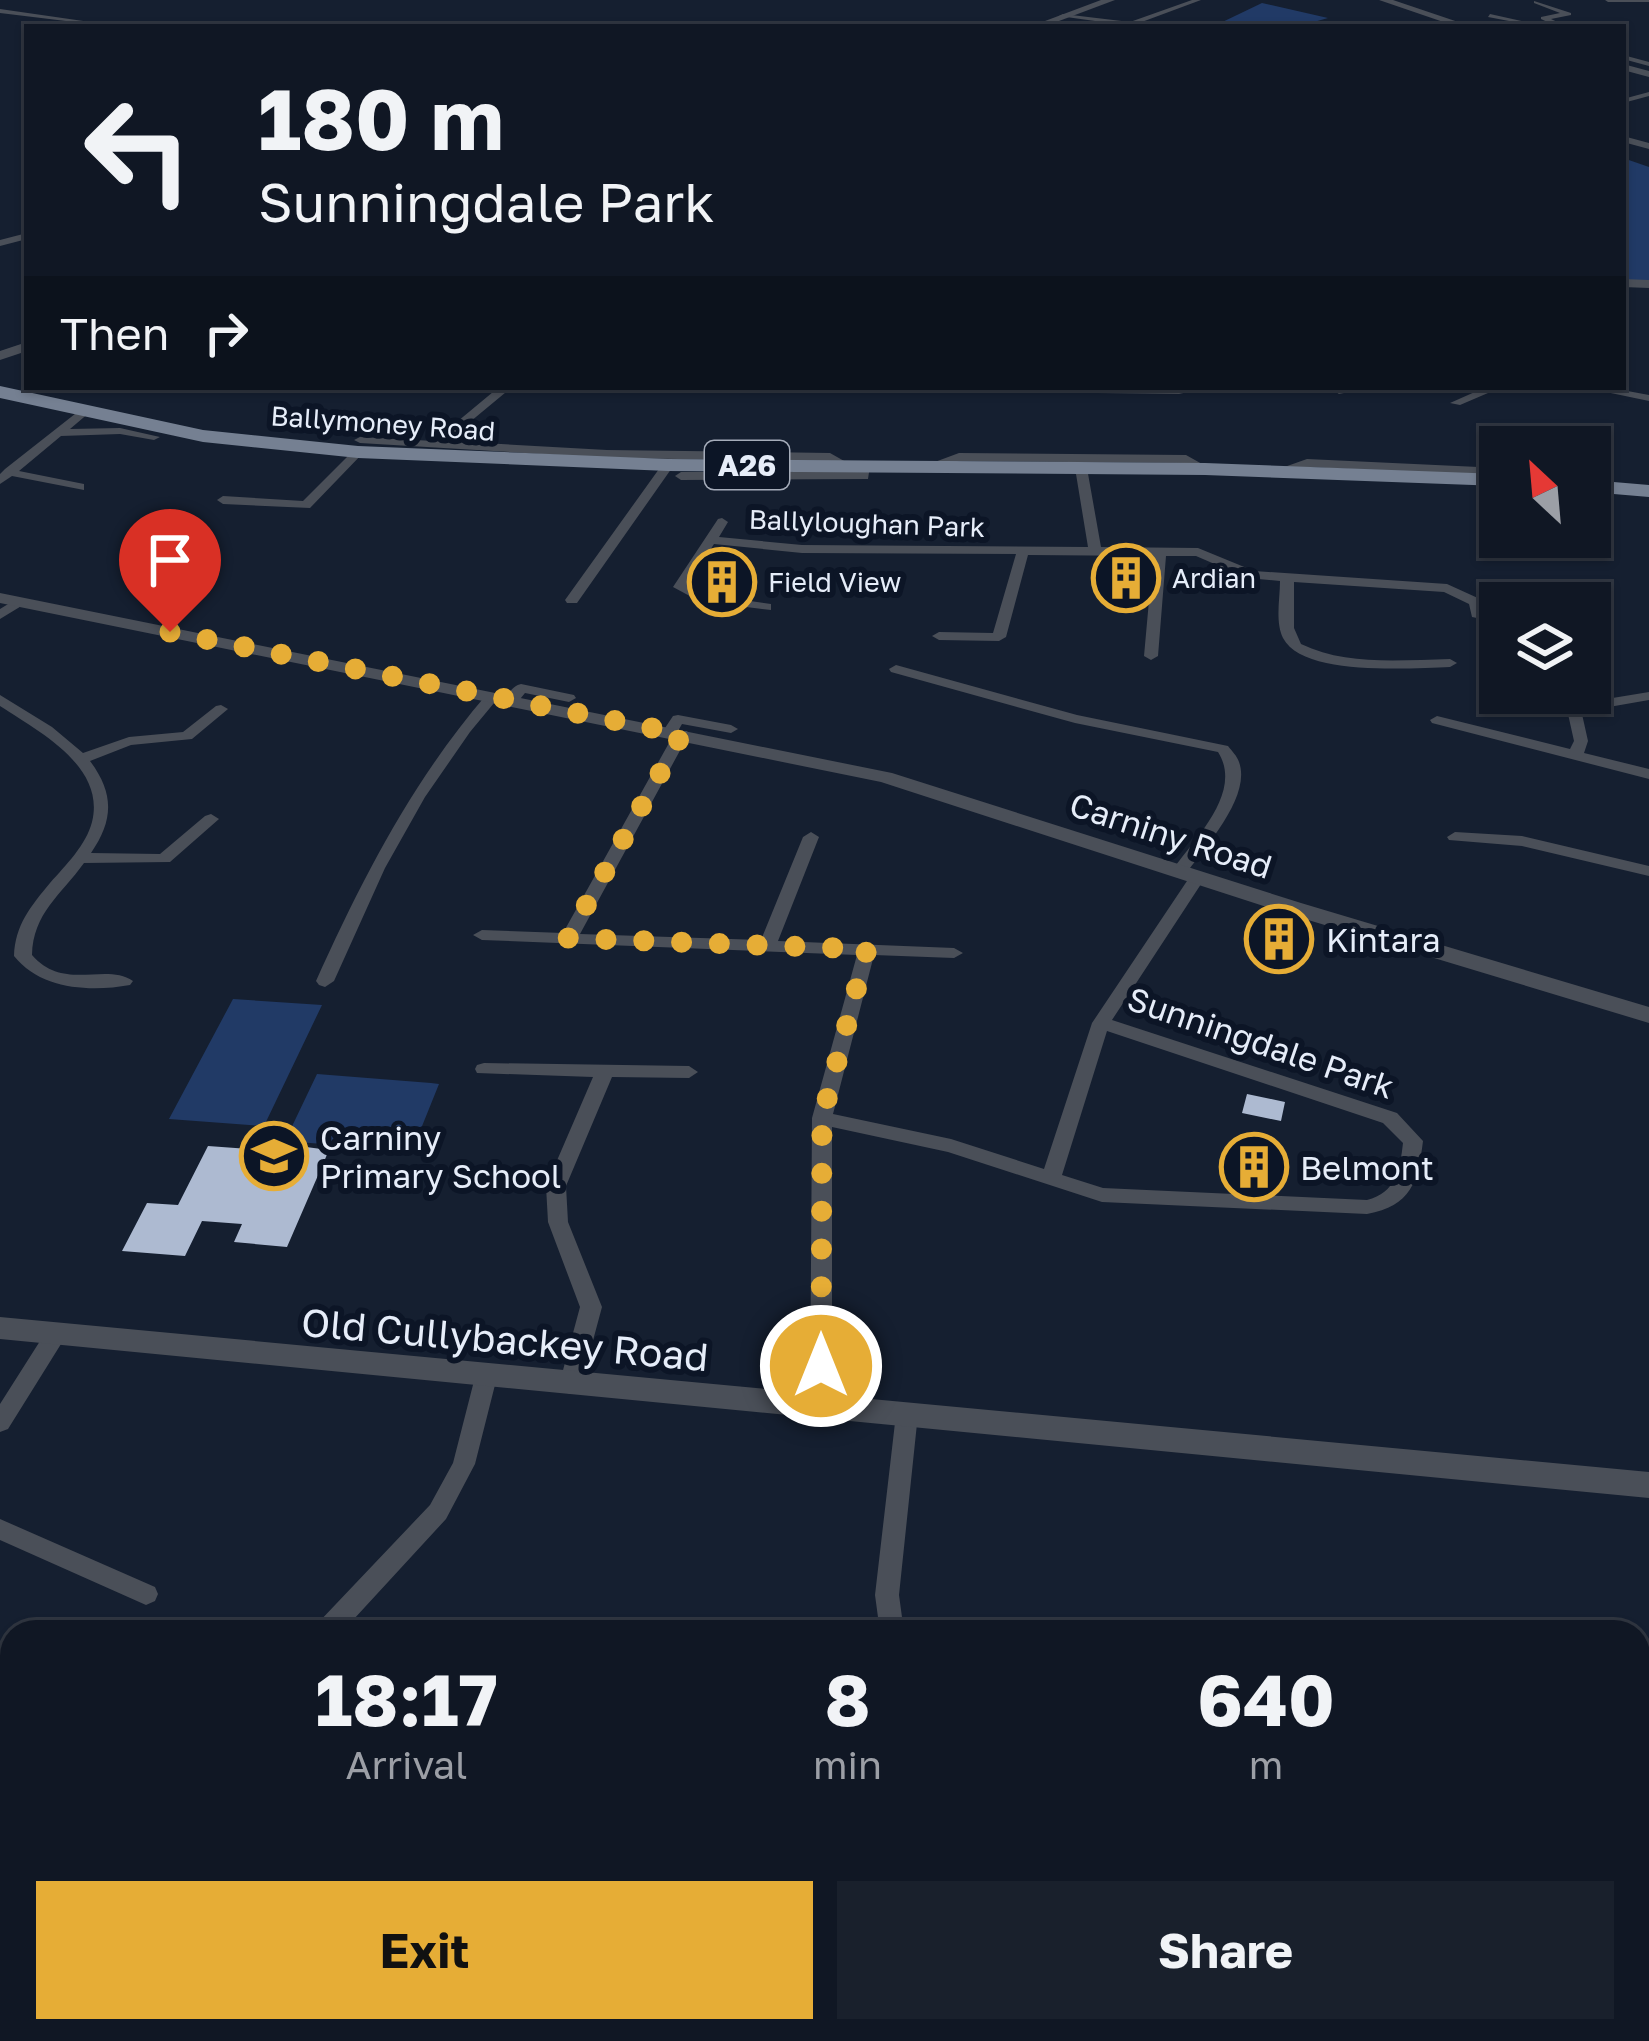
<!DOCTYPE html>
<style>
:root{--surface:#101724;--page:#19202c;--text:#f1f3f6;--muted:#9c9fa6;--line:#303641;--accent:#e6ad36}
body{margin:0;font-family:"Golos Text",sans-serif;background:var(--page);color:var(--text);height:100vh;display:flex;flex-direction:column;font-size:45px;white-space:nowrap}
*{box-sizing:border-box;margin:0}
p{font-size:39px;color:var(--muted)}
.icon{flex:none;width:66px;height:66px;fill:none;stroke:currentColor;stroke-width:2;stroke-linecap:round;stroke-linejoin:round}
.map{position:relative;flex:1;overflow:hidden}
.sheet{position:absolute;left:0px;top:1620px;width:1650px;height:423px;display:flex;flex-direction:column;background:var(--surface);border-radius:36px 36px 0 0;box-shadow:0 3px 9px #0004,0 0 0 3px var(--line)}
.sheet>*{flex:none}
.guide{position:absolute;left:24px;top:24px;width:1602px;height:366px;border-radius:0px;box-shadow:0 3px 9px #0004,0 0 0 3px var(--line);background:#101724;color:var(--text);overflow:hidden}
.needle{width:78px;rotate:334deg}
.controls{position:absolute;left:1479px;top:426px;display:grid;gap:24px}
.controls a{display:grid;place-items:center;width:132px;height:132px;border-radius:0px;background:var(--surface);box-shadow:0 3px 9px #0004,0 0 0 3px var(--line);font-size:60px}
.pin{position:absolute;display:grid;place-items:center;width:102px;height:102px;color:#fff;margin:-123px -51px;border-radius:50% 50% 50% 0;rotate:-45deg;box-shadow:0 0 12px #0007}
.pin .icon{rotate:45deg}
.me{position:absolute;width:132px;margin:-66px;rotate:0deg;stroke-linejoin:round;filter:drop-shadow(0 0 9px #0008)}
.turn{display:flex;align-items:center;gap:42px;height:252px;padding:0 36px;font-size:54px}
.turn .icon{width:156px;height:156px;stroke-width:2.5}
.turn b{display:block;font-size:84px;line-height:102px}
.then{display:flex;align-items:center;height:114px;padding:0 36px;background:#0003;gap:24px;font-size:45px}
.eta{display:flex;justify-content:space-evenly;align-items:center;height:204px;text-align:center}
.eta b{font-size:72px;font-weight:700;line-height:84px}
.button{display:flex;gap:24px;margin-top:auto;padding:24px 36px}
.button a{flex:1;height:138px;border-radius:0px;background:var(--accent);color:#111;font-size:48px;font-weight:700;line-height:138px;text-align:center}
.button a+a{background:var(--page);color:var(--text)}
.map>svg:first-child{display:block}
</style>
<div class="map">
<svg width="1649" height="2041" viewBox="0 0 1649 2041">
<rect width="100%" height="100%" fill="#151f30"/>
<path fill="#213a66" d="M1262,3l66,15 -32,9h-84z
M1623,158l26,9v116l-26,-1z
M233,999l89,6 -58,121 -95,-7z
M317,1074l114,9 8,1 -27,67 -127,-10z"/>
<path fill="#adbad1" d="M1112,566l27,2 -7,40 -26,-5z
M1247,1094l38,8 -4,19 -39,-8z
M268,1142l61,8 -42,97 -53,-5 8,-18 -40,-3 -17,35 -63,-5 25,-48 31,2 30,-59 56,4z
M1234,1154l38,4 1,22 -39,-4z"/>
<g fill="none" stroke-linecap="round" stroke-linejoin="round">
<path fill="#4a4f58" fill-rule="evenodd" d="M1192,0h9l-70,26 -72,-10 4,-2 67,8z
M1605,0h44v2h-41z
M1534,1l37,12v2l-20,4 17,8h-10l-17,-8v-2l19,-4 -26,-10z
M0,9l111,16 4,2 -115,-14z
M1490,14l50,11 1,2 -53,-10z
M1623,55l26,7v4l-26,-7z
M1649,92v4l-26,7v-4z
M1623,136l26,7v6l-26,-7z
M27,233v6l-27,7v-6z
M499,387h13l-65,54 160,9 223,3 23,13 -6,4 -19,-9 -221,-3 -247,-15 -6,-3 6,-3 74,4z
M855,387l324,1 31,-1 -31,7 -318,-4z
M1328,387h14l7,5 -10,2z
M1486,387h16l-42,18 -10,-2z
M1582,387h24l43,8v6z
M80,410l10,2 -20,17 50,-1 40,9 -6,3 -34,-6 -59,2 -42,35 65,13v6l-72,-14 -12,8v-10l5,-5z
M354,450l10,2 -54,56 -87,-4 -6,-4 6,-4 80,5z
M959,453l227,2 25,14 -6,4 -21,-10 -224,-2 -30,9 -6,-4z
M1307,459l193,9v8l-193,-9 -28,8 -6,-4z
M664,462l10,3 -97,138h-10l-2,-3z
M860,463l10,3 -2,13 -187,1 -6,-4 6,-4h177z
M1081,464l6,4 14,79 97,1 56,23 193,13 33,15 4,15 -7,4 -5,-1 -3,-13 -25,-12 -150,-10v46l7,16c45,22 100,16 149,15l7,4 -7,4c-38,1 -147,10 -167,-29 -8,-16 -3,-39 -3,-57l-33,-3 -51,-22h-30l-8,100 -7,4 -7,-4 9,-100 -125,-1 -22,82 -7,4 -60,-1 -7,-4 7,-4 54,1 23,-79 -214,-1 -88,-9 -27,42 15,8 69,10v6l-72,-9 -26,-14 45,-68 4,-1 6,4 -9,15 83,8 286,2 -13,-79z
M18,598l5,1v6l-23,14v-10z
M896,665l181,50 151,31c4,5 9,10 11,16 13,35 -36,87 -54,113h-12l-2,-3c22,-32 73,-79 47,-120l-143,-29 -184,-51 -2,-3z
M521,684l53,11 2,3 -7,4 -44,-9 -9,11h-10c-4,-6 8,-19 15,-20z
M1649,692v8l-63,11 -4,3 6,27 -4,12 65,16v10l-217,-56 -2,-3 7,-4 133,33 4,-8 -6,-27 8,-10z
M492,693l7,4 -29,35 -45,65 -40,71 -51,113 -9,6 -6,-2 -3,-4c47,-104 97,-201 171,-287z
M0,695l52,32 31,26 46,-16 54,-5 33,-26 5,-1 7,4 -36,30 -61,6 -41,16c24,32 24,59 1,92l69,1 45,-38 6,-2 8,5 -49,43 -86,1c-23,32 -51,50 -52,92 32,37 73,7 101,26l-3,4c-39,7 -89,5 -116,-29 1,-31 17,-50 36,-73 16,-18 36,-38 42,-61 14,-56 -54,-91 -92,-116z
M678,715l53,10 7,4 -7,4 -49,-9 -4,7h9l2,3 -109,200 181,6 42,-103 8,-5 8,5 -41,104 176,7 9,5 -9,5 -80,-3 -41,159 118,25 93,30 48,-146 99,-148 6,-2 8,5 -93,142 285,93 26,28c-5,41 -12,65 -56,73l-265,-12 -154,-50 -116,-25v280l-3,6 -8,3 -8,-3 -3,-6 2,-289 45,-163 -375,-15 -9,-5 9,-5 81,3 111,-199h-9l-2,-3 10,-15zM1107,1031l276,92 20,20c-3,26 -7,50 -36,57l-264,-12 -41,-13z
M1455,832l67,4 127,30v10l-127,-30 -73,-6 -2,-3z
M484,1063l205,3 9,6 -9,6 -77,-1 -46,109 2,36 34,85 -21,78 -3,6 -8,3 -8,-3 -3,-6 21,-78 -32,-85 -2,-36 47,-109 -116,-4 -2,-4 2,-4z
M55,1328l8,2 3,6 -58,93 -8,3v-28l47,-74z
M486,1368l8,3 3,6 -22,87 -29,55 -104,113h-28l3,-8 113,-119 23,-42 22,-86 3,-6z
M907,1405l8,3 3,6 -19,181 5,37h-24l-5,-37 21,-181 3,-6z
M0,1519l155,68 3,7 -3,7 -9,4 -9,-4 -137,-61z
M0,1813l12,5v27l-12,-5z"/>
<path fill="#4a4f58" fill-rule="evenodd" d="M1101,0h14l-72,27h-14z
M1379,0h14l80,27h-15z
M1623,64l26,7v6l-26,-7z
M1623,279l26,1v8l-26,-1z
M27,342v9l-27,9v-9z
M0,593l892,180 409,130 348,104v16l-364,-110 -404,-131 -881,-179z
M0,1317l1649,155v26l-1649,-159z"/>
<path fill="#636b79" fill-rule="evenodd" d="M1649,1659v34l-11,2v-34z
M12,1982v44l-12,3v-44z"/>
<path fill="#758092" fill-rule="evenodd" d="M0,386l203,44 155,16 310,13 537,4 295,11v12l-295,-11 -537,-4 -310,-13 -155,-16 -203,-44z
M1590,480l59,5v12l-59,-5z"/>
<g stroke="#d1d8e5" stroke-width="14">
<path id="rail" d="M1638,1936h11
M348,2041l37,-10"/>
</g>
<use href="#rail" stroke="#0c1526" stroke-width="9" stroke-dasharray="26" stroke-linecap="butt"/>
</g>
<g fill="none" stroke-linecap="round" stroke-linejoin="round">
<path stroke="#e6ad36" stroke-width="21" stroke-dasharray="0 37.8" d="M170,632l512,102 -114,204 299,11 -45,169 -1,248"/>
</g>
<defs>
<g id="building-ring" transform="scale(3.45)"><circle r="9.5" fill="#0c1526" stroke="#e6ad36" stroke-width="1.5"/><path d="M-4-6H4V6H1V3H-1V6H-4ZM-2.5-4.3h1.7v1.8h-1.7ZM.8-4.3h1.7v1.8H.8ZM-2.5-1h1.7V.8h-1.7ZM.8-1h1.7V.8H.8Z" fill="#e6ad36"/></g>
<g id="school-ring" transform="scale(3.45)"><circle r="9.5" fill="#0c1526" stroke="#e6ad36" stroke-width="1.5"/><path d="M0-5L7-2L0 1L-7-2ZM-4 1L0 2.5L4 1V4Q0 6-4 4Z" fill="#e6ad36"/></g>
</defs>
<g fill-rule="evenodd">
<use href="#building-ring" x="1126" y="578"/>
<use href="#building-ring" x="722" y="582"/>
<use href="#building-ring" x="1279" y="939"/>
<use href="#school-ring" x="274" y="1156"/>
<use href="#building-ring" x="1254" y="1167"/>
</g>
<g text-anchor="middle" dominant-baseline="central" stroke-width="12" stroke-linejoin="round" paint-order="stroke">
<g font-size="27" fill="#e6edf9" stroke="#0c1526">
<text transform="translate(383 423) rotate(4)">Ballymoney Road</text>
<text transform="translate(867 523) rotate(2)">Ballyloughan Park</text>
</g>
<g font-size="27" fill="#e6edf9" stroke="#0c1526" text-anchor="start">
<text x="1172" y="578">Ardian</text>
<text x="768" y="582">Field View</text>
</g>
<rect fill="#0c1526" stroke="#a5acba" stroke-width="3" x="705" y="441" width="84" height="48" rx="9"/>
<g font-size="30" font-weight="bold" fill="#e6edf9">
<text x="747" y="465">A26</text>
</g>
<g font-size="33" fill="#e6edf9" stroke="#0c1526">
<text transform="translate(1171 835) rotate(18)">Carniny Road</text>
<text transform="translate(1261 1042) rotate(19)">Sunningdale Park</text>
</g>
<g font-size="33" fill="#e6edf9" stroke="#0c1526" text-anchor="start">
<text x="1326" y="939">Kintara</text>
<text x="320" y="1137">Carniny<tspan x="320" dy="38">Primary School</tspan></text>
<text x="1300" y="1167">Belmont</text>
</g>
<g font-size="39" fill="#e6edf9" stroke="#0c1526">
<text transform="translate(505 1339) rotate(5)">Old Cullybackey Road</text>
</g>
</g>
</svg>
<div class="controls">
<a><svg class="needle" viewBox="-14 -14 28 28"><path d="M0-13l5 13h-10z" fill="#e53935"/><path d="M0 13l5-13h-10z" fill="#9c9fa6"/></svg></a>
<a><svg class="icon" aria-label="layers" viewBox="0 0 24 24"><path d="M12 4l9 5-9 5-9-5zM3 14l9 5 9-5"/></svg></a>
</div>
<div class="pin" style="left:170px;top:632px;background:#d93025"><svg class="icon" aria-label="arrive" viewBox="0 0 24 24"><path d="M6 21V4h12l-3 4 3 4H6"/></svg></div>
<svg class="me" style="left:821px;top:1366px" viewBox="-20 -20 40 40"><circle r="17" fill="#e6ad36" stroke="#fff" stroke-width="3"/><path d="M0-11L8 9 0 5-8 9z" fill="#fff"/></svg>
<div class="guide">
<div class="turn"><svg class="icon" aria-label="left" viewBox="0 0 24 24"><path d="M17 20v-9H6M10 6l-5 5 5 5"/></svg><div><b>180 m</b>Sunningdale Park</div></div>
<div class="then">Then<svg class="icon" aria-label="right" viewBox="0 0 24 24"><path d="M7 20v-9h11M14 6l5 5-5 5"/></svg></div>
</div>
<section class="sheet">
<div class="eta">
<div><b>18:17</b><p>Arrival</p></div>
<div><b>8</b><p>min</p></div>
<div><b>640</b><p>m</p></div>
</div>
<div class="button"><a>Exit</a><a>Share</a></div>
</section>
</div>
